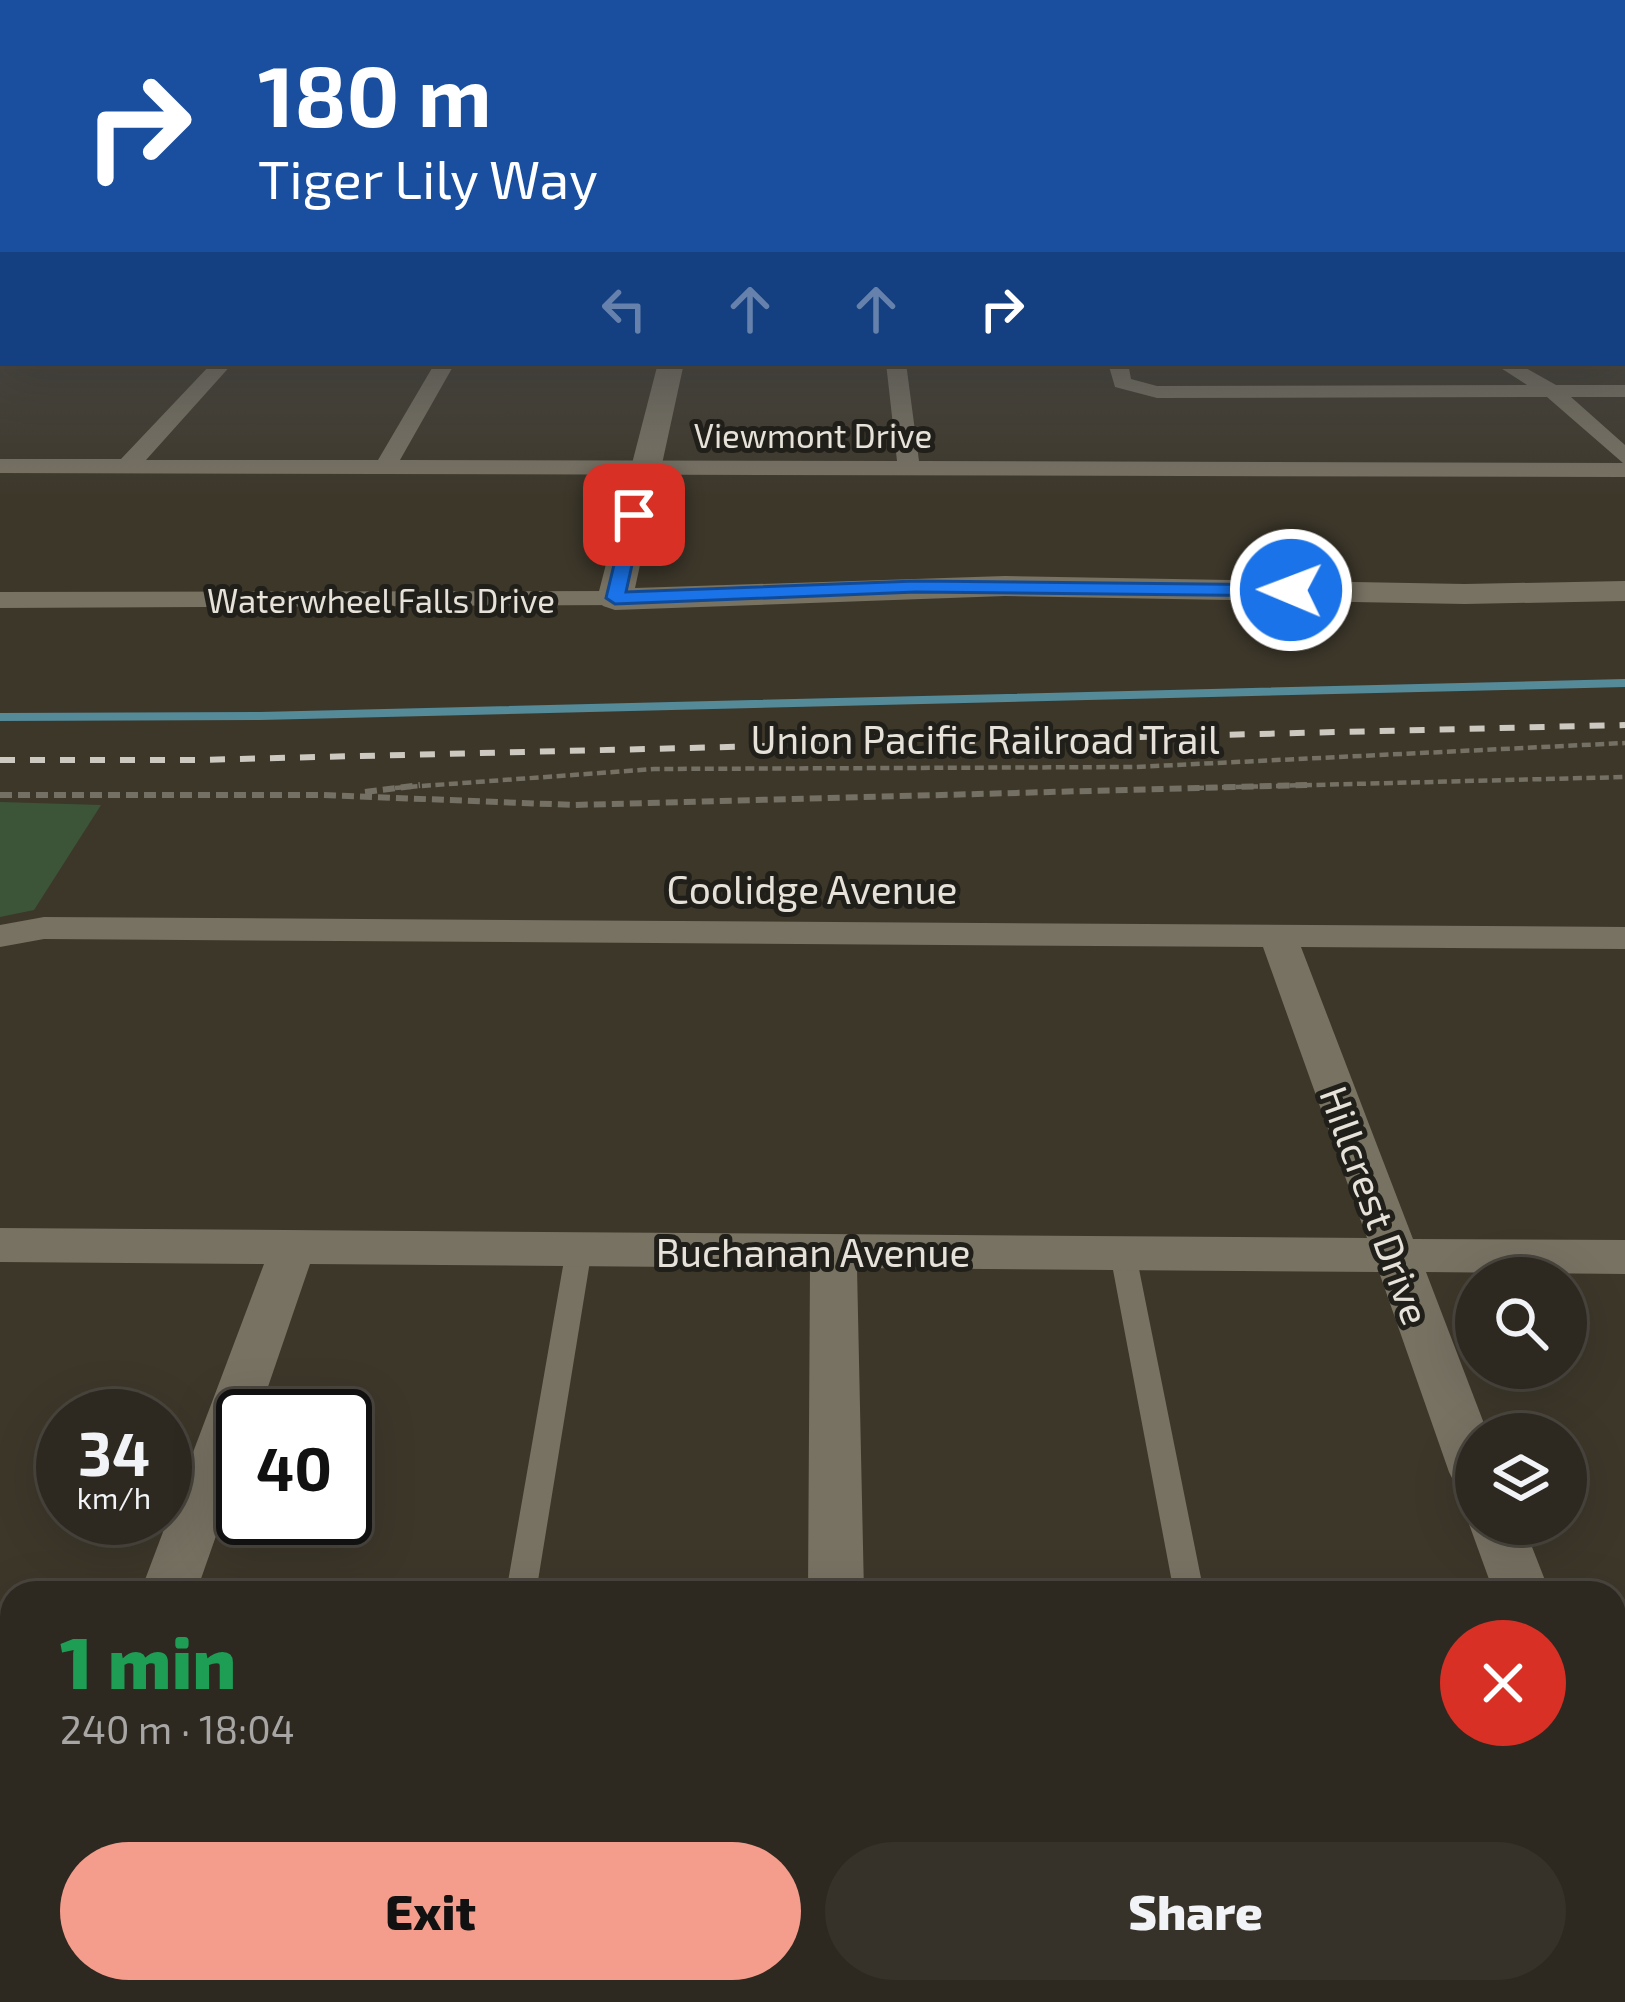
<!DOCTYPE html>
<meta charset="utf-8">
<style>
:root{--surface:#2e2920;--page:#363129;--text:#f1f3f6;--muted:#a7a6a5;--line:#49453e;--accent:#f49d8c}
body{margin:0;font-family:"Exo 2",sans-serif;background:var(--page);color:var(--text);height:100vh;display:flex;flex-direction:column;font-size:45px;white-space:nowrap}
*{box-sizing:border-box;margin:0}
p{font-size:39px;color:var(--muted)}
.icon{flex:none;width:66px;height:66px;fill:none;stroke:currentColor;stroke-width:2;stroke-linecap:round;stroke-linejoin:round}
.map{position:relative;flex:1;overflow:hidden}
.drawer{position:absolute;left:0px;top:1581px;width:1626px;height:423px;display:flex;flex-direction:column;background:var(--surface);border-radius:36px 36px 0 0;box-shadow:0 12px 48px #0002,0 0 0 3px var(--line)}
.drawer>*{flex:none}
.top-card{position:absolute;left:0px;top:0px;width:1626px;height:366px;box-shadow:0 12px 48px #0002,0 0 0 3px var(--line);background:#1a4fa0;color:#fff;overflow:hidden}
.tools{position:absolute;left:1455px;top:1257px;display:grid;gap:24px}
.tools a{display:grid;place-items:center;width:132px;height:132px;border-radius:50%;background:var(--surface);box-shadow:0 12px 48px #0002,0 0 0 3px var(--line);font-size:60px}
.speed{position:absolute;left:36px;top:1389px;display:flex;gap:24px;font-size:60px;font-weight:700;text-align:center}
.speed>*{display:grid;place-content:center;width:156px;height:156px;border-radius:50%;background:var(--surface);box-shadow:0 12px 48px #0002,0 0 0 3px var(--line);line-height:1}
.speed small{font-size:30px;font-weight:400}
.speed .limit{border:6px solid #111;border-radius:18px;background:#fff;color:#111}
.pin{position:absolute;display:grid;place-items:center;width:102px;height:102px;color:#fff;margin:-51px;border-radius:24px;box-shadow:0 6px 18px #0006}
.me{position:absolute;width:132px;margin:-66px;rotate:271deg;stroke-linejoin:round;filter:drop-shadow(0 0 9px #0008)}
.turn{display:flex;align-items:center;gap:42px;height:252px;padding:0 60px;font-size:54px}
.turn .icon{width:156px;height:156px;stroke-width:2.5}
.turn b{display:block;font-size:84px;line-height:102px}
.lanes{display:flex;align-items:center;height:114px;padding:0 60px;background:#0003;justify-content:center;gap:60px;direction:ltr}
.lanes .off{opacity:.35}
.round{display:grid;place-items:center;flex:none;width:126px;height:126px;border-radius:63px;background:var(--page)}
.summary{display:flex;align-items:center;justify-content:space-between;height:204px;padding:0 60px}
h1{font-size:72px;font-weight:800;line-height:90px;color:#1e9e55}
.button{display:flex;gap:24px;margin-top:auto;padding:24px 60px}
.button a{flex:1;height:138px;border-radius:72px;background:var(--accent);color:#111;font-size:48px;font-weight:800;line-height:138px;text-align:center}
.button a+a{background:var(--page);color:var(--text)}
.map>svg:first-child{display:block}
</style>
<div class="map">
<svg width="1625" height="2002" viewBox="0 0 1625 2002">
<rect width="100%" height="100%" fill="#3d372a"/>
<path fill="#3c5539" d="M0,802l101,3 -67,105 -34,7z"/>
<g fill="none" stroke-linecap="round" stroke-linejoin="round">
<path stroke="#558a99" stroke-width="8" d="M0,717l260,-1 1365,-33"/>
<path stroke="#757064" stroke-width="4.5" stroke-dasharray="9 4.5" stroke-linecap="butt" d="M395,788l259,-19 481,-2 490,-24
M1195,788l430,-11"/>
<path stroke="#757064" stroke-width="6" stroke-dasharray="12 6" stroke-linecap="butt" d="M365,792l55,-7
M0,795h322l252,10 733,-20"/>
<path fill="#787263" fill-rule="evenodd" d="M579,1240l9,3 4,6 -56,344h-30l60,-344 4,-6z
M1123,1245l9,3 4,6 68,339h-30l-64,-339 4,-6z
M434,1992h38l-2,10h-38z
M1247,1992h38l2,10h-38z"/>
<path fill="#787263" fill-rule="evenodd" d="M0,246h3v10h-3z
M1623,255h2v10h-2z
M0,304h3v10h-3z
M1623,319h2v12h-2z
M212,363h21l-87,97h232l57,-97h20l-55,97 497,1 -11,-98h20l13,98 704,2 -76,-66 -390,1 -42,-11 -7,-24h20l3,16 26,7 370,-1 -34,-22h24l39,22h69v12h-54l54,48v32l-1625,-4v-14h121z
M615,591l9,2 4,6 -4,6 -624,3v-16z
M44,917l1581,10v22l-324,-2 112,292 212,1v34l-199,-2 62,162h-12v60l-19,-6 -8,-16 -70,-200 -522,-4 7,325h-56l2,-325 -500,-4 -52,152h-15v43l-47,134h-56l124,-329 -264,-2v-34l1367,10 -104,-291 -1219,-8 -44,8v-22z
M1476,1509v15h47l27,69h-56l-25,-69z
M1614,1803l11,5v89l-11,-5z
M12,1962v30h46l-4,10h-54v-35z
M805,1992h70v10h-70z"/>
<path fill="#787263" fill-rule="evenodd" d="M658,363h26l-49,225 370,-12 460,8 160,-3v20l-160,3 -460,-8 -390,14 -12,-4 -6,-7z"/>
<path stroke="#cdc9c0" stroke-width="6" stroke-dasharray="15 15" stroke-linecap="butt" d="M0,760h197l1428,-35"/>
</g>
<linearGradient id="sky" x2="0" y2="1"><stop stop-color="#221e17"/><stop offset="0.44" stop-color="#515355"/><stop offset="1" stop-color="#515355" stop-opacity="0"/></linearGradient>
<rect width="1625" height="498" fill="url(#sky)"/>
<path fill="#1a73e8" stroke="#114b97" stroke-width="3" d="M634,510l9,5 -17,77 290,-11 375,4 9,5 -9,6 -375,-4 -301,12 -9,-6 20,-83z"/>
<g text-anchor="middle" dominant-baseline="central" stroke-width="10" stroke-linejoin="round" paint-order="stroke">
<g font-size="33" fill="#e6e2da" stroke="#211f19">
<text x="813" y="435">Viewmont Drive</text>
<text x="381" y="600">Waterwheel Falls Drive</text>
</g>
<g font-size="39" fill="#e6e2da" stroke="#211f19">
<text x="985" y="738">Union Pacific Railroad Trail</text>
<text x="812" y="888">Coolidge Avenue</text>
<text transform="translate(1376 1205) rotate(70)">Hillcrest Drive</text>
<text x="813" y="1251">Buchanan Avenue</text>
</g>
</g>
</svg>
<div class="tools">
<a><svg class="icon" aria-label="search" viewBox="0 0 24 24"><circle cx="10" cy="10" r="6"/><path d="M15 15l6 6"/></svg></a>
<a><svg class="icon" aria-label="layers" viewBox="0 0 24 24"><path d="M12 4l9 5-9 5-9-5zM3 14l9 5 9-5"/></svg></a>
</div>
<div class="speed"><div>34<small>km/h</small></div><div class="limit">40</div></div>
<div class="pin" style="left:634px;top:515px;background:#d93025"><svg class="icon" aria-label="arrive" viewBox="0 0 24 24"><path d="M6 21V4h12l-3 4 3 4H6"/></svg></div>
<svg class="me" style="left:1291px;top:590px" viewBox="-20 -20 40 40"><circle r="17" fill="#1a73e8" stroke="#fff" stroke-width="3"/><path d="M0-11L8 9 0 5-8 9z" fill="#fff"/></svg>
<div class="top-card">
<div class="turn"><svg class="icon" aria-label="right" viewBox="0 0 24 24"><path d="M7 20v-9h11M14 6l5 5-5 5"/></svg><div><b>180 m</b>Tiger Lily Way</div></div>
<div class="lanes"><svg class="icon off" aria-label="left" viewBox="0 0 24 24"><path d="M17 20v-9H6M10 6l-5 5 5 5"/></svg><svg class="icon off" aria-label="ahead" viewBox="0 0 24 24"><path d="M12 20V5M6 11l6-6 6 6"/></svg><svg class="icon off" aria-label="ahead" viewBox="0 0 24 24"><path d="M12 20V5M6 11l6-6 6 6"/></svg><svg class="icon" aria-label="right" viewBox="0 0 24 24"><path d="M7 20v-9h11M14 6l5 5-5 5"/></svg></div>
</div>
<section class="drawer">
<div class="summary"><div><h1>1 min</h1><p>240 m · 18:04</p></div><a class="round" style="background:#d93025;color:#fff"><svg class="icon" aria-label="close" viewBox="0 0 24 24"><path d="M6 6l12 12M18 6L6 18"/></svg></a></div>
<div class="button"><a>Exit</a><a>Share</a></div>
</section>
</div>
